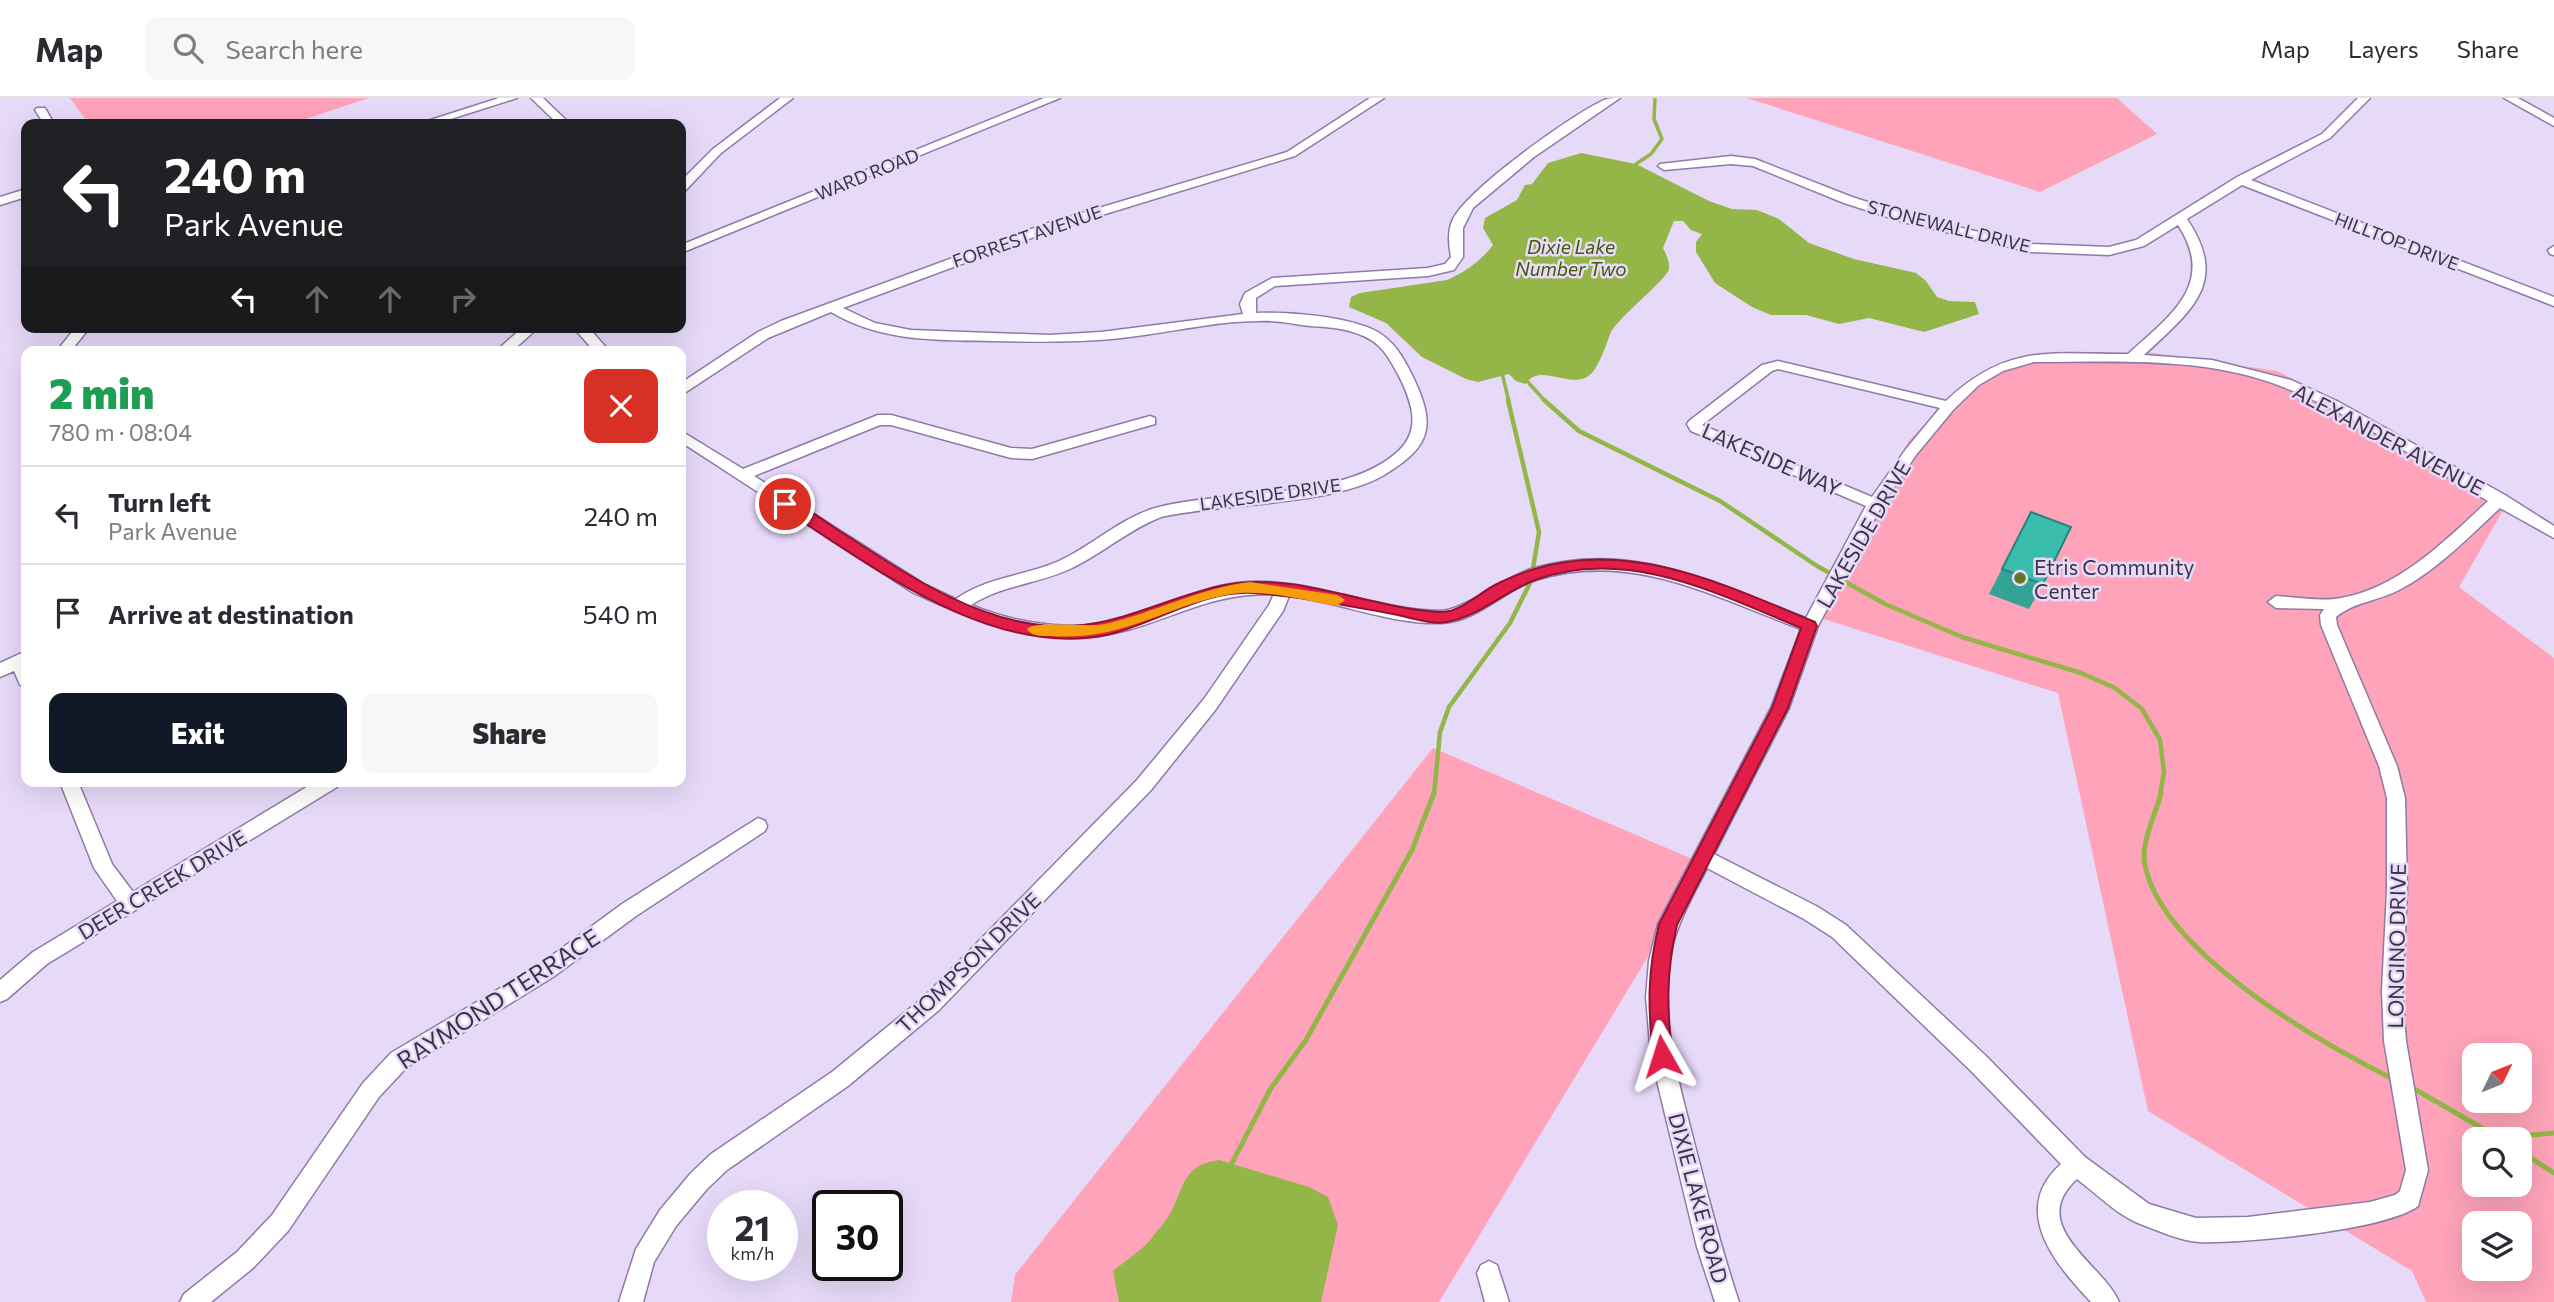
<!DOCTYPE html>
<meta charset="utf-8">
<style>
:root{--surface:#fff;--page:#f7f7f7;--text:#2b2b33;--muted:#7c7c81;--line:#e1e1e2;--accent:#111827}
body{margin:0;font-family:Commissioner,sans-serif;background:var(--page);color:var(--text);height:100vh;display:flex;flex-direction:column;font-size:26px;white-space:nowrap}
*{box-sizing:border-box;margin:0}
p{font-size:23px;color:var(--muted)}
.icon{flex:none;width:38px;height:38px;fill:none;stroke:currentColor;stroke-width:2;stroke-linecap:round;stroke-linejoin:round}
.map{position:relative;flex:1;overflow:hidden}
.side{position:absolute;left:21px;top:248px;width:665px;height:441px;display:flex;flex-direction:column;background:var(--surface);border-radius:14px;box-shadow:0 7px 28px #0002}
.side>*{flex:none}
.top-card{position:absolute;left:21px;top:21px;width:665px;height:214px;border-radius:14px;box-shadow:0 7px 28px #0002;background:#202124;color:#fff;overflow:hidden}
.needle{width:46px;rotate:47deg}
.buttons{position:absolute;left:2462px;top:945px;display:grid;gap:14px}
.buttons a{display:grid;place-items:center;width:70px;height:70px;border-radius:14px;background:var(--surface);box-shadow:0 7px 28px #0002;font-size:35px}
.speed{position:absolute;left:707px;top:1092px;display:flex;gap:14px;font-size:35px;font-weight:700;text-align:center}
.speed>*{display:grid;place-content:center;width:91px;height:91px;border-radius:50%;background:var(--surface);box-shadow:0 7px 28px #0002;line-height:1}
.speed small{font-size:18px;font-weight:400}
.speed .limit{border:4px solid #111;border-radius:10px;background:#fff;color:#111}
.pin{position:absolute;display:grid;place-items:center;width:60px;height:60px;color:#fff;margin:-30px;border:4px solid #fff;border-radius:50%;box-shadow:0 2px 7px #0007}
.me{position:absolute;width:77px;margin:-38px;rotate:354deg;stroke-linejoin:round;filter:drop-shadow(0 0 5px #0008)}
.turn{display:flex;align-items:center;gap:24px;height:147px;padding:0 28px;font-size:32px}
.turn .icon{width:91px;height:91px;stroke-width:2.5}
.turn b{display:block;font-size:49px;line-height:60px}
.lanes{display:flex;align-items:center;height:66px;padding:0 28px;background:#0003;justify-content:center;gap:35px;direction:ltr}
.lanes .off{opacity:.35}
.round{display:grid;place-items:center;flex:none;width:74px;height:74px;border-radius:14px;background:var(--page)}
.headline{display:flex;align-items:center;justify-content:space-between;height:119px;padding:0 28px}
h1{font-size:42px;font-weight:800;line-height:52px;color:#1e9e55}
.primary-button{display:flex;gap:14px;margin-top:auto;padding:14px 28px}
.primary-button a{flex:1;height:80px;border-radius:14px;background:var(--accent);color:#fff;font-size:28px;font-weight:800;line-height:80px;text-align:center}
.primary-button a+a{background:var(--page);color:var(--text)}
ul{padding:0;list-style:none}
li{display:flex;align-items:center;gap:21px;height:98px;padding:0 28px;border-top:2px solid var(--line)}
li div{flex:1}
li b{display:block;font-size:26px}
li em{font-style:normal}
header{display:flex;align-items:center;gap:42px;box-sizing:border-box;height:98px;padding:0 35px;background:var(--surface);border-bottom:2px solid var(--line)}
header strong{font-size:33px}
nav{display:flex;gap:38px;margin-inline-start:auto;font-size:24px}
.search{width:490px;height:63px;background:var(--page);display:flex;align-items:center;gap:18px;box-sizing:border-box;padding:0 24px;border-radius:14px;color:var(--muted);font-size:26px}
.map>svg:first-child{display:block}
</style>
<header>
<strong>Map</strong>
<div class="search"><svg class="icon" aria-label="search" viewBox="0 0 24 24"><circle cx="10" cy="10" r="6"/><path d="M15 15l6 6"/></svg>Search here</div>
<nav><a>Map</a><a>Layers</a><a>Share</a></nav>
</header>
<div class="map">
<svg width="2554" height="1204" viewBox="0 0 2554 1204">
<rect width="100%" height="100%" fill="#e7daf9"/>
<path fill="#fea3b9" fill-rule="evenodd" d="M70,0h299l-79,26h-201z
M1747,0h370l40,36 -117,58z
M2146,254l131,19 114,58 115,76 -47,82 95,71v644h-128l-14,-31 -264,-160 -90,-418 -247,-78 68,-106 29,-67 41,-43 88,-43zM2474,957h46v46h-46zM2474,1041h46v46h-46zM2474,1125h46v46h-46z
M1433,650l271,116 -265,438h-428l4,-27z"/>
<path fill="#94b548" d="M1581,55l55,11 73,37 23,8 25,1 22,9 30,24 45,16 62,14 10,8 11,16 12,4 26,1 4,12 -55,18 -55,-14 -30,6 -33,-9h-35l-19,-8 -37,-24 -19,-31v-10l6,-8 -11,-4 -8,-9h-9l-11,27c3,6 7,14 6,21 -1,9 -50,48 -58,63 -5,12 -13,41 -26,46 -20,8 -46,-15 -60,6l-9,-3 -7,-7 -31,8 -12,-3 -44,-22 -36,-34 -37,-16 2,-10 9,-4 87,-13c18,-8 34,-19 46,-35l-10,-17 2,-10 32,-18 8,-15 7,-1 16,-21z
M1219,1062l90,27 19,10 10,28 -17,77h-202l-6,-31c12,-10 28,-20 38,-32 6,-9 15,-17 20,-27 14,-27 12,-47 48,-52z"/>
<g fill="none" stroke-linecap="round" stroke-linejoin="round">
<path stroke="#94b548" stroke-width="3.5" d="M1636,66l15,-10 11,-15 -8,-20 1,-21
M1502,275l7,29
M1527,283l19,21"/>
<path stroke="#94b548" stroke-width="4.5" d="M1544,302l35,31 141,70 97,65 68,38 77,33 119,36 34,15 27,21 18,31 4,32 -4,23
M1434,697l6,-63 9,-25 61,-84 21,-42 8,-49 -31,-132"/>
<path stroke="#94b548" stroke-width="5" d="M2161,695c-5,21 -21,50 -16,72 17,87 174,177 248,214
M2411,989l90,52
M2499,1040l55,-5
M2520,1053l34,22
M1232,1065l39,-75 35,-48 106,-190 22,-57"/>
<g stroke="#8e7aa8" stroke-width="3">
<path id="minor" d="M499,0h18l-82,26h-17z
M531,0h12l27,26h-12z
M780,0h13l-72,55 -36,38 -4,1v-11l32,-32z
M1044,0h16l-379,155v-8z
M1370,0h14l-89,58 -242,74 -210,78 32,15 36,7 138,5 52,-3 142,-18 -3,-10 5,-11 27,-15 156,-10 17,-4 6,-7c-2,-12 -4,-26 2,-38 15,-30 118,-104 151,-119 5,-2 10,-2 16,-2l-86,59 -61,51 -10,20v29l-9,13 -26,6 -153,10 -19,12v15c34,-1 89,3 120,18 18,10 27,26 36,44 24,49 21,71 -28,100 -53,31 -161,28 -223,42 -33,13 -58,36 -89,51 -33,16 -71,17 -101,37 51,21 112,29 165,10 33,-11 65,-27 101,-32 69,-8 135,27 203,28 23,0 65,-34 91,-42 102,-30 182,15 275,49l60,-112 -175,-75 -4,-7 2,-3 73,-56 16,-4 168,40c61,-58 105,-47 182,-47 42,-38 89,-70 50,-129l-34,21 -35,9 -79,-3 -127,-30 -59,-19 -91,-37 -22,-2 -67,6 -6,-4 2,-2 71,-8 24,3 97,38 59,19 119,28 79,3 27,-7 101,-63 85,-43 36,-36h12l-40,40 -79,42 303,117v9l-312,-121 -55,34c43,64 4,92 -43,136l68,5 79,20 46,21 168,94 49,31v12l-54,-30c-31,29 -65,64 -103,83 -20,10 -43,11 -61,26l1,8 60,141 8,32 2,92 -5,101 4,50 22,129 -10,36c-31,24 -177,38 -219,36 -18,-1 -40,-11 -56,-17 -24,-8 -46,-31 -66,-46 -52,47 26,85 42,123h-28c-35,-37 -82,-92 -30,-138l-90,-93 -139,-134 -28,-18 -97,-51c-16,31 -33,60 -38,94 -8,61 10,121 25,180 14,54 27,107 45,160h-24l-18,-55 -46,-191 -5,-59 3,-36 9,-37 113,-216 30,-79c-86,-32 -169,-78 -262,-50 -33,9 -62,43 -97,44 -51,2 -102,-21 -153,-27l-6,15 -67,98 -65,81 -212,220 -91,76 -121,84 -20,19 -31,37 -22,36 -11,40h-24l17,-53 24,-39 31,-37 20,-19 121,-82 93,-76 212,-216 67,-81 65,-94 5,-11c-52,-1 -83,15 -130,31 -81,28 -159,2 -232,-33l-231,-150v-11l62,38 135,-54h13l120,33 21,1 118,-33 5,2v6l-123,35 -21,-1 -120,-33h-11l-126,51 170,108 32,15c31,-22 69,-23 103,-38 33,-15 60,-42 96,-53 69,-19 185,-7 240,-54 28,-23 17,-51 4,-78 -10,-18 -17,-33 -38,-41 -16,-7 -34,-8 -51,-9 -17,-2 -34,-6 -52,-5 -38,0 -76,9 -114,14 -51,8 -99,7 -150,6 -57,-1 -113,1 -163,-29l-63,26 -82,54 -5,1v-10l77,-51 23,-11 264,-97 242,-72zM2034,264c82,0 171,-6 249,25 70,27 139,76 205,114 -42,39 -89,87 -147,97 -20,4 -45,-1 -65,-2l-8,6 8,6 48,1 -4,6 1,10 58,141 8,32v92l-5,101 2,50 22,129 -6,21 -5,4 -25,7 -122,15 -52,1 -47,-14 -64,-47 -98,-100 -141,-132 -28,-18 -104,-53 75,-146 29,-82 64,-121 34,-50 38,-46 25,-24 24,-14zM1778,271l162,39 -34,41 -34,48 -170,-72 70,-54z
M2504,0h14l36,20v8z
M37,10h8l9,16h-10l-9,-14z
M26,91v8l-26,8v-8z
M2554,148v9l-4,-1 -2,-4z
M76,229h14l-20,25h-14z
M523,229h16l-28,25h-16z
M573,229h15l22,25h-15z
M26,553v35l-6,-1 -6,-14 -14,6v-14z
M60,684h18l34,82 21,28 182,-110h25l-3,5 -290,177 -40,35 -7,3v-22l33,-28 84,-51 -23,-33z
M758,720l7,3 2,5 -2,5 -129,85 -83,61 -146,90 -28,30 -91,134 -35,37 -42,34h-31l4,-8 53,-42 35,-37 91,-132 28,-30 148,-88 83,-61z
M1489,1163l8,4 12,37h-24l-8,-29 4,-8z"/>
</g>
<use href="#minor" fill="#fff" fill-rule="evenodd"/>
</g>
<path fill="#33a396" d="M2031,414l12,72 -14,25 -40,-15z"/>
<path fill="#3bbdae" stroke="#29847a" stroke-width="2" d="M2031,414l40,15 -28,57 -41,-15z"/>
<path fill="#e11d48" stroke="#92132f" stroke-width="2" d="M785,401c21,6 42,25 61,36 62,40 127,85 203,91 64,5 115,-29 176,-41 72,-14 145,24 217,27 19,0 37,-19 53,-27 11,-6 24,-11 36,-15 99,-32 194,15 284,52l2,4 -29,82 -111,217c-11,48 -10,82 -5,131l-3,7 -7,2 -6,-2 -3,-7c-5,-49 -6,-83 6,-132l113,-216 29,-80c-83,-34 -175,-82 -266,-48 -30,11 -57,37 -88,42 -16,3 -38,-5 -54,-8 -46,-8 -93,-18 -140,-21 -50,-3 -98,31 -146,42 -116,24 -236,-70 -327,-128l-2,-3z"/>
<path fill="#f59e0b" d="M1250,484l87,13 8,5 -8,6c-35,-6 -75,-18 -111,-11 -65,13 -103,46 -175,41 -9,0 -19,1 -24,-7 7,-9 61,-1 78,-5 49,-11 94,-36 145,-42z"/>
<circle fill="#607728" stroke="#e7daf9" stroke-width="2.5" cx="2020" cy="480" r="7"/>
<g text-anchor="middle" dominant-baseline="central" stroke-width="5" stroke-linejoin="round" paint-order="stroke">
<g font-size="18" fill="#3c3347" stroke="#e7daf9">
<text transform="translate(867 76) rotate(-22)">WARD ROAD</text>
<text transform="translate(1949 128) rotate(14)">STONEWALL DRIVE</text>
<text transform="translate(1027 138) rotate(-19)">FORREST AVENUE</text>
<text transform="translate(2397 143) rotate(21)">HILLTOP DRIVE</text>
<text transform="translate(1270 396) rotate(-8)">LAKESIDE DRIVE</text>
</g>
<g font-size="19" font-style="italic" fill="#435705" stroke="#e7daf9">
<text x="1571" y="148">Dixie Lake<tspan x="1571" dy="22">Number Two</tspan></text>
</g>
<g font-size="21" fill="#3c3347" stroke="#e7daf9">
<text transform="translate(2389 341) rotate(28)">ALEXANDER AVENUE</text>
<text transform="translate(1772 361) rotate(24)">LAKESIDE WAY</text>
<text transform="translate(1863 436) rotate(-60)">LAKESIDE DRIVE</text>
<text transform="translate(162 786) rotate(-31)">DEER CREEK DRIVE</text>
<text transform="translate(2396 848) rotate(-89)">LONGINO DRIVE</text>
<text transform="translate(968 864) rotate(-44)">THOMPSON DRIVE</text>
<text transform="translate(1699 1100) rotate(75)">DIXIE LAKE ROAD</text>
</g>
<g font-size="21" fill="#3c3347" stroke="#e7daf9" text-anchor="start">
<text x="2034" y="468">Etris Community<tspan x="2034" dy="24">Center</tspan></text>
</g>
<g font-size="24" fill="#3c3347" stroke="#e7daf9">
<text transform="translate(498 900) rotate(-33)">RAYMOND TERRACE</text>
</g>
</g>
</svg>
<div class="buttons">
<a><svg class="needle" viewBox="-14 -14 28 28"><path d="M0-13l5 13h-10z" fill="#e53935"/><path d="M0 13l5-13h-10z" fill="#7c7c81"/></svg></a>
<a><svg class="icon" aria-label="search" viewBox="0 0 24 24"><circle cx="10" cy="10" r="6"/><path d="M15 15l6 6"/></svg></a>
<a><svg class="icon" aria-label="layers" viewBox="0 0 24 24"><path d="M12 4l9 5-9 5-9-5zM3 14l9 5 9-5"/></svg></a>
</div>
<div class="speed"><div>21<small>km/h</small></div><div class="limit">30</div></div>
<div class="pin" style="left:785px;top:406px;background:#d93025"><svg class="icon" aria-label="arrive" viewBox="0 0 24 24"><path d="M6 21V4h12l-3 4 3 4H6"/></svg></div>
<svg class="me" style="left:1662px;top:958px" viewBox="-20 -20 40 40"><path d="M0-17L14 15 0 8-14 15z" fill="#e11d48" stroke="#fff" stroke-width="4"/></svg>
<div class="top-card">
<div class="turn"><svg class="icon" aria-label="left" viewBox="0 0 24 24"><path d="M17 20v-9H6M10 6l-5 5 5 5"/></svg><div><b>240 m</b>Park Avenue</div></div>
<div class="lanes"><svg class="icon" aria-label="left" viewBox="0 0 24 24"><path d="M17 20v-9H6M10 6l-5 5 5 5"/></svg><svg class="icon off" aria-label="ahead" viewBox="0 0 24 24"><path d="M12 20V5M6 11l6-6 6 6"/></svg><svg class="icon off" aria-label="ahead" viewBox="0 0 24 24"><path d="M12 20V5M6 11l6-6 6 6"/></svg><svg class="icon off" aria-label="right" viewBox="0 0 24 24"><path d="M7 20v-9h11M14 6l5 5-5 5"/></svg></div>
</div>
<section class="side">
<div class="headline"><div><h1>2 min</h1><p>780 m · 08:04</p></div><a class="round" style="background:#d93025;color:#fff"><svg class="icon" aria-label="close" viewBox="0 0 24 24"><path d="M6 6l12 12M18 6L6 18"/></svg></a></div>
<ul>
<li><svg class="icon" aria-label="left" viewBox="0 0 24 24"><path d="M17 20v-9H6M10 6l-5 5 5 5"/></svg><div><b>Turn left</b><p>Park Avenue</p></div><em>240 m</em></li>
<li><svg class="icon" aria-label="arrive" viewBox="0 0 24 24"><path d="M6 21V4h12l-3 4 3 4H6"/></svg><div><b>Arrive at destination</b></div><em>540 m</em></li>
</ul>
<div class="primary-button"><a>Exit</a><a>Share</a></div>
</section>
</div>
